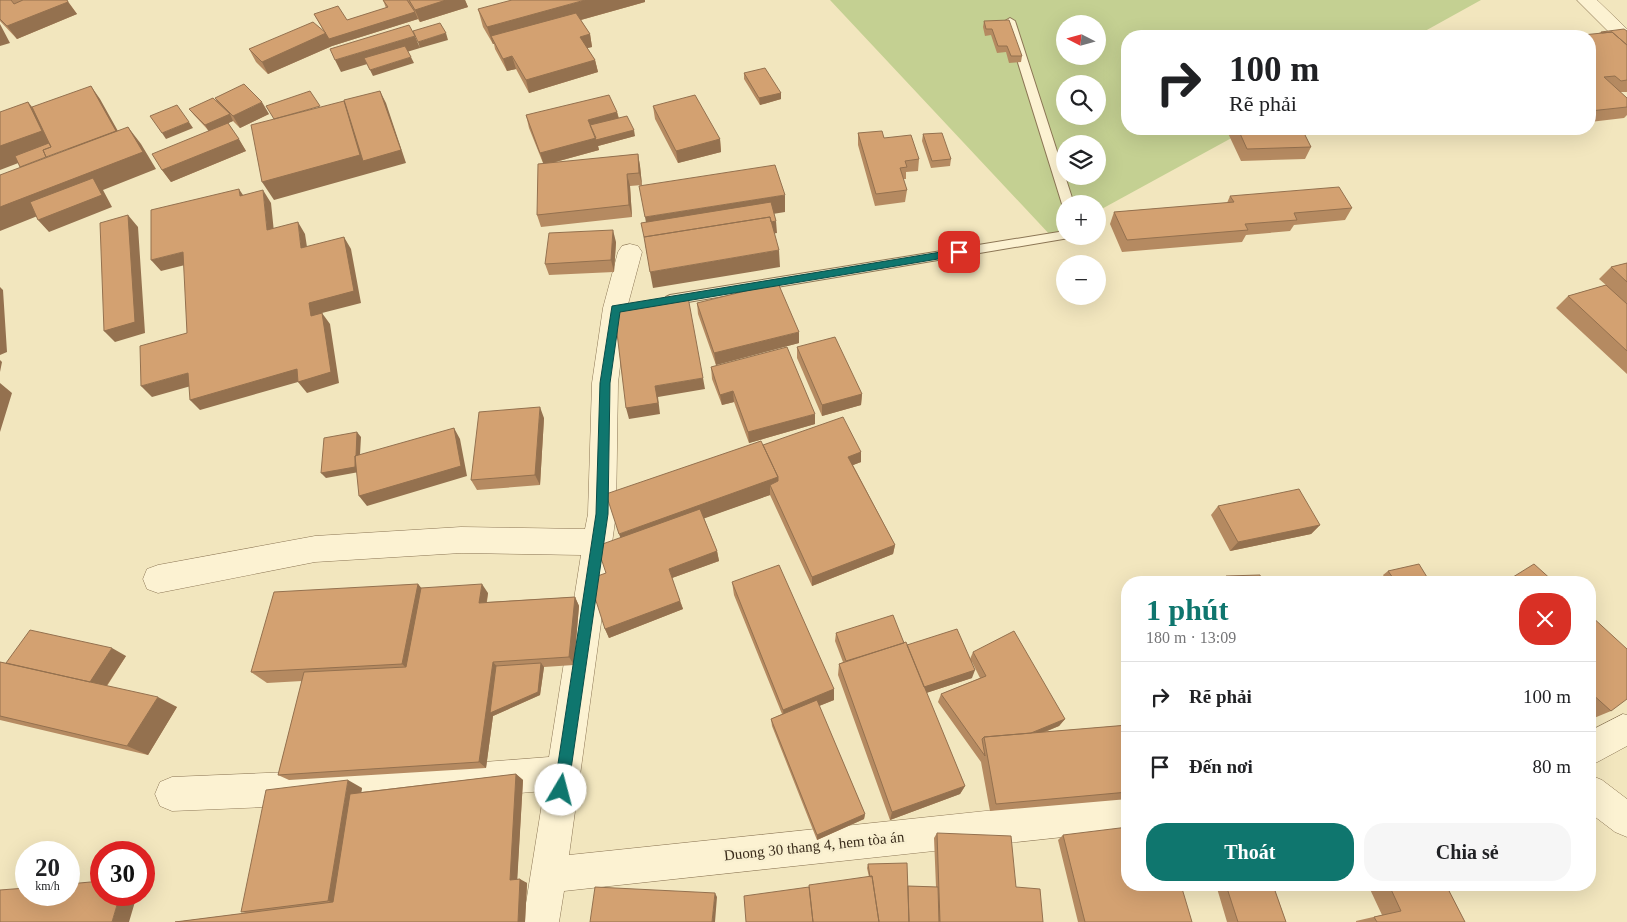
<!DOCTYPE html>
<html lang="vi">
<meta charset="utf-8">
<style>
:root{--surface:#fff;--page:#f6f6f6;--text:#202124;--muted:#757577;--line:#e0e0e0;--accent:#0f766e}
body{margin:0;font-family:Georgia,serif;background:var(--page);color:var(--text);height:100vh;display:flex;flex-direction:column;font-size:19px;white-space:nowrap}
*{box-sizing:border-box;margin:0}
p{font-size:16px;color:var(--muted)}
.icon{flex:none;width:28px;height:28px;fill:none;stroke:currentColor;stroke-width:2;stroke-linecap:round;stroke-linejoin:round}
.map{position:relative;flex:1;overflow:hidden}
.drawer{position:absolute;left:1121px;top:576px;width:475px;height:315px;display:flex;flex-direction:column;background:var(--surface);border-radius:20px;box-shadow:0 5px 20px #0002}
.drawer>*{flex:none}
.guide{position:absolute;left:1121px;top:30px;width:475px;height:105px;border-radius:20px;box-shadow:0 5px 20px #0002;background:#fff;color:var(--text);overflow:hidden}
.needle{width:32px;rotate:276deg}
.controls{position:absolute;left:1056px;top:15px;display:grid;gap:10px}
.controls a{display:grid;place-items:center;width:50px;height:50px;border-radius:50%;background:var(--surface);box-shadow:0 5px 20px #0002;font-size:25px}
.speed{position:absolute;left:15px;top:841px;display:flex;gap:10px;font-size:25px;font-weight:700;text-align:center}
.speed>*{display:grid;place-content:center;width:65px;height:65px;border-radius:50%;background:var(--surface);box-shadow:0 5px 20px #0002;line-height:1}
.speed small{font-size:12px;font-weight:400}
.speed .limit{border:8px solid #d22;background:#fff;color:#111}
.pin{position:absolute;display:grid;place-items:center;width:42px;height:42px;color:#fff;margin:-21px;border-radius:10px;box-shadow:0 2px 8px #0006}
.me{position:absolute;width:55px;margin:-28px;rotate:8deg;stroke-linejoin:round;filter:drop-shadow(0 0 4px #0008)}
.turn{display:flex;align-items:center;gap:18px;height:105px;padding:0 25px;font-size:22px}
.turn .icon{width:65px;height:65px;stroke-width:2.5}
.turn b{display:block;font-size:35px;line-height:42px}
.round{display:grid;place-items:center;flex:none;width:52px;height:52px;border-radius:20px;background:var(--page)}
.overview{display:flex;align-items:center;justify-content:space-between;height:85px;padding:0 25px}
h1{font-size:30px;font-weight:600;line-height:38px;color:var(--accent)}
.button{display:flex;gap:10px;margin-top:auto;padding:10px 25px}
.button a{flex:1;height:58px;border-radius:20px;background:var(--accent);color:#fff;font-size:20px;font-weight:600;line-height:58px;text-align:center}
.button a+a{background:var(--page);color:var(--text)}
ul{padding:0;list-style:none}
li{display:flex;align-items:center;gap:15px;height:70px;padding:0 25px;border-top:1px solid var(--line)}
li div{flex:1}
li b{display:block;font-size:19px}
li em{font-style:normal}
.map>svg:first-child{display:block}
</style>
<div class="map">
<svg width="1627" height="922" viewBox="0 0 1627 922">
<rect width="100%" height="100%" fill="#f2e6be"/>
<path fill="#c4d092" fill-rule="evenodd" d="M830,0h651l-65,36h-288v93h120l-150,82v-7h-33v25l-13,8zM1065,24h33v32h-33zM1065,84h33v32h-33zM1065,144h33v32h-33z"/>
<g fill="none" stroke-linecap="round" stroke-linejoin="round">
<g stroke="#8c7655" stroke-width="2">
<path id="lane" d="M1010,18l5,3 59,183h-9v3l-3,-3 -57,-183z
M1065,231v5h5l-1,2 -399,67 -4,-2 -2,-3 2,-3 4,-2z"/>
</g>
<g stroke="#8c7655" stroke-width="1">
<path id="street" d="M1577,0h20l30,29v16l-7,-2z
M630,244l8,2 4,6 -15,56 -9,75 -2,131 -47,341 559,-59v34l-564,61 -5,31h-36l21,-131 -112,9 -260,11 -12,-5 -5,-12 5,-12 12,-5 260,-11 117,-9 32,-202 -120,-2 -146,9 -157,31 -11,-4 -4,-10 4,-10 11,-4 157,-29 146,-9 124,2 3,-15 4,-131 11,-75 15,-56 4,-6z
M1623,714l4,1v31l-37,20v-35z
M1590,775l12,5 25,19v38l-12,-5 -25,-19z"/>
</g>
<use href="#lane" fill="#fcf2d2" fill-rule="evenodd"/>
<use href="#street" fill="#fcf2d2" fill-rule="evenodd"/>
</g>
<path fill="#b58a61" d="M0,0h67l10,14 -60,25 -17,-18z
M383,0h82l3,7 -48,15 -2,-3 -86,27 -64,28 -12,-12 -7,-13 75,-18 -10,-17 33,6 39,-12z
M645,2l-64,18 9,14 2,13 -5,1 8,12 3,12 -69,21 -13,-24 -9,2 -12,-22 -1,-5h-1l-10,-17 -5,-18z
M984,21l38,35 -1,6 -12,1 -3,-11 -9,1 -6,-18 -6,1 -2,-9z
M1627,31v61h-7l7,6v17l-3,3 -34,4v-86l9,-3 2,-1z
M744,73l37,20v6l-21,6 -16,-26z
M215,98l54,16 -29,14 -7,-7 -5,2 18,28 -75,31 -9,-12 47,-39 -15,-16 -5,-6 29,-5z
M653,106l67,33 1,13 -43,11 -23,-44z
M617,112l2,6 16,18 -37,10 1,4 -47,13 86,-9 2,12 2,19 -12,1 2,31 -91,10 -4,-12 6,-52 -14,-35 -3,-13z
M1226,129h76l9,18 -6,12 -64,2z
M858,133l26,5 35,21 -1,12 -12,1v7h-3l4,11 -2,12 -30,4 -17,-61z
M923,134l28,25 -1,7 -19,2 -9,-27z
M1230,196l122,12 -7,12 -51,5 -4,6 -44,4 -4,7 -120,10 -12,-28 4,-12 113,-9z
M616,242l-2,30 -65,3 -4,-11z
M1627,263v111l-71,-66 12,-12 38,-11 -7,-6 12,-12z
M697,303l102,40 -83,22 -18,-51z
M797,347l65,47 -1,11 -39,11 -25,-58z
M711,367l104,57 -66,19 -15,-41 -12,3 -10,-26z
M544,418l-4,67 -63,5 -6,-10z
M763,445l98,7v10l-8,3 42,80 -2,9 -81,32 -42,-91 -66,23 13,33 2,10 -47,17 11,31 -74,29 -4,-9 1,-56 15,-35z
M1218,506l102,19 -9,9 -81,17 -19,-36z
M1388,571l42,11h-43l-4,-7z
M1226,576l36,6h-39l-1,-1z
M732,582l102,107v11l-15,6 46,108 -1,5 -47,21 -45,-114 -1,-7 11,-5 -48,-119z
M418,584l3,4 67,5 -1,9 88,-5 4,9 -5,59 -30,2 -4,28 -47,21 -7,52 -197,12 -11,-5 24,-94 -35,2 -16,-11z
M1590,615l21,96 -17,7 -4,-4z
M836,633l68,10 3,2 63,14 3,-7 92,67 -6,7 -14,6 83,-7v74l-138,12 -9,-49 -43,-60 3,-8 39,-16 -8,-16v16l-46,15 39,93 -5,8 -70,26 -52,-145 1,-11 4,-2 -8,-21z
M126,656l-19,30 70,21 -29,48 -148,-35v-58l6,1z
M516,774l7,6 -6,99 10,4 -2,39h-350l71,-9 -5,-1 121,-124 -1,4z
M937,833l79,54 27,35h-297l63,-35 60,-10 -2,-9 1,-4 40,22 28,1 -2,-49z
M1063,835l129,87h-114l-20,-82z
M1216,885h57l13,37h-59z
M1368,885h78l19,37h-109v-1l26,-6z"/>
<path fill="#94714f" d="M446,0h19l3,7 -48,15 -5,-12z
M585,0h60v2l-150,42 -4,-8 3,8h-1l-6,-17z
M68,2l9,12 -60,25 -10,-13z
M415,12l3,7 -86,27 -64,28 -6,-12 64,-29z
M0,24l10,19 -10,3z
M446,33l2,7 -28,8 -2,-6z
M590,34l2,13 -9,2 -3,-12z
M415,36l5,12 -79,24 -6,-12z
M512,56l4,13 -9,2 -4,-12z
M411,57l3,6 -41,13 -3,-6z
M595,60l3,12 -69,21 -3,-13z
M91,86l9,13 28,50h-73l-55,21v-24l28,-44 14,17z
M380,91l6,12 20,60 -132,37 -12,-18 82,-81 8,17z
M781,93v6l-21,6 -1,-7z
M262,102l7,12 -29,14 -7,-12z
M617,112l3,13 -28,7 -4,-12z
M230,114l3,7 -24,11 -4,-7z
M189,122l4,6 -27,11 -4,-6z
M128,127l13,17 15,25 -53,21 9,17 -63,25 -11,-12 62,-29 -100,40v-24z
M634,130l1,6 -37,10 1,4 -55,15 -4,-12 56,-15z
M239,139l7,12 -75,31 -9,-12z
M720,139l1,13 -43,11 -2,-12z
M638,154l2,12 2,19 -3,-12z
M627,174l3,12 2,31 -3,-12z
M239,189l8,12 -7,-5z
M263,190l8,13 4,39 -8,-12z
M785,195v17l-137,22 -3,-17z
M128,215l10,12 7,106 -30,9 -11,-11z
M776,221l1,12 -130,21 -2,-11z
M298,222l7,12 4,26 -8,-12z
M613,230l3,12 -2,30 -3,-12z
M344,237l7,12 10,54 -39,10 8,11 9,59 -32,10 -9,-11 -98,28 -10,-10 119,-97z
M779,250l1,17 -127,21 -3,-16z
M183,252l10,11 -32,8 -10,-11z
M0,287l3,3 4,62 -7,3z
M799,332v11l-83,22 -2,-12z
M0,360l2,2 -2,10z
M188,373l10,11 -46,13 -11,-11z
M703,378l2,11 -47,8 2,17 -31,5 -3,-11 29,-22z
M0,383l12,10 -12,39z
M733,391l1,11 -12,3 -2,-10z
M862,394l-1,11 -39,11v-11z
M540,407l4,11 -4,67 -5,-10z
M815,414v10l-66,19 -1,-11z
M454,428l6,11 7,37 -100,30 -8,-10z
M357,432l4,5 -2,35 -33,6 -5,-5z
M861,452v10l-13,5v-10z
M778,477l1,14 -9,-6v10l-146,52 -5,-13z
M1320,525l-9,9 -81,17 8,-9z
M895,545l-2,9 -81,32v-9z
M717,551l2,10 -47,17 -3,-9z
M418,584l10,12 -14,79 -12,-11z
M482,584l6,9 -3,18 -6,-8z
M575,597l4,9 -5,59 -5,-8z
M680,601l3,8 -74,29 -4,-9z
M112,648l14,8 -23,35 -15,-7z
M493,662l7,8 41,-7 3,4 -4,28 -47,21 -7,52 -7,-6z
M975,670l-3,8 -52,17 2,-8z
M834,689v11l-50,20 -1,-10z
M158,697l19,10 -29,48 -21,-9z
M1065,719l-6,7 -40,16 5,-6z
M516,774l7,6 -6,104 -7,-4z
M348,780l14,8 -18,118 -16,-5z
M965,786l-5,8 -70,26 2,-8z
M865,814l-1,5 -47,21v-5z
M520,879l7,4 -2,39h-7z
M715,893l2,4 -2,25h-3z
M120,895h17l-8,27h-17z"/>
<path fill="#d3a171" stroke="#94714f" d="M0,0h11l3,4 9,-4h44l1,2 -61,24 -7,-7z
M383,0h24l8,12 -86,27 -15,-25 24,-8 9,14 41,-13z
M409,0h37l-31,10z
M512,0h73l-98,27 -9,-18z
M576,13l14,21 -10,3 15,23 -69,20 -14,-24 -9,3 -12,-23z
M1009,20l13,36h-11l-4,-10h-9l-6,-17h-6l-2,-8z
M313,22l13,11 -64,29 -13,-13z
M440,23l6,10 -28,9 -5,-11z
M409,25l6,11 -80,24 -5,-11z
M1624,29l3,2v14l-15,-13 -10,1 -1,-1z
M1612,32l15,13v35l-6,1 -6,-5 -11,1 23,21v9l-37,4v-75h-17z
M405,46l6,11 -41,13 -6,-12z
M765,68l16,25 -22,5 -15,-25z
M244,84l18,18 -29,14 -18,-18z
M91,86l25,45 -70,26 -3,-7 8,-3 -19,-40z
M310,91l10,15 -10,3 -36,10 -8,-13z
M380,91l21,59 -38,11 -19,-61z
M609,95l8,17 -29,8 8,18 -56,15 -14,-38z
M695,95l25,44 -44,12 -23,-45z
M213,98l17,16 -25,11 -16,-16z
M344,101l16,54 -98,27 -11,-57z
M28,102l14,29 -42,15v-34z
M177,105l12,17 -27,11 -12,-17z
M627,116l7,14 -38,10 -6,-15z
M228,123l11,16 -77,31 -10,-16z
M128,127l15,25 -143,55v-32z
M1238,129h64l9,18 -64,2z
M882,131l2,7 27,-3 8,24 -14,2 2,6 -7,1 7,22 -31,4 -18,-61z
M942,133l9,26 -19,2 -9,-27z
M49,143l2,4 -8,3 3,7 -26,10 -5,-11z
M638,154l1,19 -12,1 2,31 -92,10 1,-51z
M775,165l10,30 -140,22 -6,-31z
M93,178l9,17 -64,25 -8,-18z
M1339,187l13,21 -58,5 3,7 -52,4 3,6 -121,10 -13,-28 120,-10 -4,-6z
M239,189l1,7 23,-6 4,40 31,-8 3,26 43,-11 10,54 -45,12 2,13 11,-3 9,59 -33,10 -1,-13 -107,31 -2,-27 -47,13 -1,-40 47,-13 -4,-81 -32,8v-50z
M771,202l5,19 -5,1 -1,-5 -126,20 -3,-14z
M128,215l7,107 -31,9 -4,-108z
M770,217l9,33 -129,22 -6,-35z
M613,230l-2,30 -66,4 4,-31z
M1627,263v19l-16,-15z
M778,283l21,49 -85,21 -17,-50z
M1606,285l21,19v47l-59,-55z
M688,297l15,81 -48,8 3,17 -32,5 -12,-100z
M835,337l27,57 -40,11 -25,-58z
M787,347l28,67 -67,18 -15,-41 -13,4 -9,-28z
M540,407l-5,68 -64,5 8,-68z
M843,417l18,35 -13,5 47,88 -83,32 -42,-92 8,-4v-4l-15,-32z
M454,428l7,38 -102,30 -4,-40z
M357,432l-1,24h-1v11l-34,6 3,-35z
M761,441l17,36 -159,57 -13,-40z
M1299,489l21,36 -82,17 -20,-36z
M700,509l17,42 -48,18 11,32 -75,28 -16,-50 17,-6 -9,-27z
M1419,564l11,18h-34l-8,-11z
M1534,564l20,18h-49z
M779,565l55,124 -51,21 -51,-128z
M1260,575l2,7h-34l-2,-6z
M418,584l-16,80 -151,8 23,-80z
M482,584l-3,19 96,-6 -6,60 -76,5 -14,100 -201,13 26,-103 102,-5 15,-79z
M893,615l11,28 -58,18 -10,-28z
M1590,615l37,34v50l-16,12 -21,-19z
M957,629l18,41 -51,17 -17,-42z
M30,630l82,18 -22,34 -84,-19z
M1014,631l51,88 -34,14 -47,4 -2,2 3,17 -44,-62 45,-18 -13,-24z
M906,642l59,144 -73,26 -53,-148z
M0,662l158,35 -31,49 -127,-30z
M541,663l-3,29 -48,21 6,-47z
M817,700l48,114 -48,21 -46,-116z
M1128,725v67l-132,12 -12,-67z
M516,774l-6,106 10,-1 -2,43h-343l158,-20 17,-108z
M348,780l-20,121 -87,11 25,-122z
M1128,827v58h53l11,37h-107l-22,-87z
M937,833l74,3 5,51 24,2 3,33h-103z
M907,863l2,59h-30l-7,-46 -2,1 -2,-13z
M872,876l7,46h-66l-4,-37z
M101,881v14h19l-8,27h-112v-32l26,-2v7h43v-11z
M1226,885h47l13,37h-48z
M1389,885h57l19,37h-88l-3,-5 27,-6z
M908,886l30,1 1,35h-30z
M595,887l120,6 -3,29h-122z
M809,887l4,35h-67l-2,-26z"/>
<path fill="#0f766e" stroke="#0a4d48" d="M959,249l3,1v5l-342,57 -10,71 -2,131 -40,276 -2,5 -5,2 -5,-2 -2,-5 42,-276 4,-131 12,-77z"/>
<g text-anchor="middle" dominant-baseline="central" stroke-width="5" stroke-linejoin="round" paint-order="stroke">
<g font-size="15" fill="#3a2c1b" stroke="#f8efcf">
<text transform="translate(814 846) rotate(-6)">Duong 30 thang 4, hem tòa án</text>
</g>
</g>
</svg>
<div class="controls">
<a><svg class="needle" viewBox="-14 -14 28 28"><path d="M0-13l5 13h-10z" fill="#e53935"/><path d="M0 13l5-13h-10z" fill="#757577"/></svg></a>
<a><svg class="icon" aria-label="search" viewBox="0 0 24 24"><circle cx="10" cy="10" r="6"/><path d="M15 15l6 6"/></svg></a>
<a><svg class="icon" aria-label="layers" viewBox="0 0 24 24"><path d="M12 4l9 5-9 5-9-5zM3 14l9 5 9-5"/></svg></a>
<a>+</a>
<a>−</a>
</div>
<div class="speed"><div>20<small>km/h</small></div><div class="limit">30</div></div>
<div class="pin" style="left:959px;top:252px;background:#d93025"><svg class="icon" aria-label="arrive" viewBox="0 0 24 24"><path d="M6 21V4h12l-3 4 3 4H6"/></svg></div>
<svg class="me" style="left:561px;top:790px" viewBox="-20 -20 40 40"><circle r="19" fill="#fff"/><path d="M0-13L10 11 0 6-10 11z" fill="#0f766e"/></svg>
<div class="guide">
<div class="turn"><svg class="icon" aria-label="right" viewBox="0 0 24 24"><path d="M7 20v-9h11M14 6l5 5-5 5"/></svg><div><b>100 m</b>Rẽ phải</div></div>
</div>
<section class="drawer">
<div class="overview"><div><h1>1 phút</h1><p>180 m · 13:09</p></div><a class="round" style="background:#d93025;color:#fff"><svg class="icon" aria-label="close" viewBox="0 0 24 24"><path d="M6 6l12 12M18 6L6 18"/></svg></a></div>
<ul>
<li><svg class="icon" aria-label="right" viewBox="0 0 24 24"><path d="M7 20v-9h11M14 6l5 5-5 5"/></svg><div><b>Rẽ phải</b></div><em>100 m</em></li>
<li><svg class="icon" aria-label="arrive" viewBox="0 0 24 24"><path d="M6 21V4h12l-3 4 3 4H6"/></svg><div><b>Đến nơi</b></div><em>80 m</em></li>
</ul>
<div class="button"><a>Thoát</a><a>Chia sẻ</a></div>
</section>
</div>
